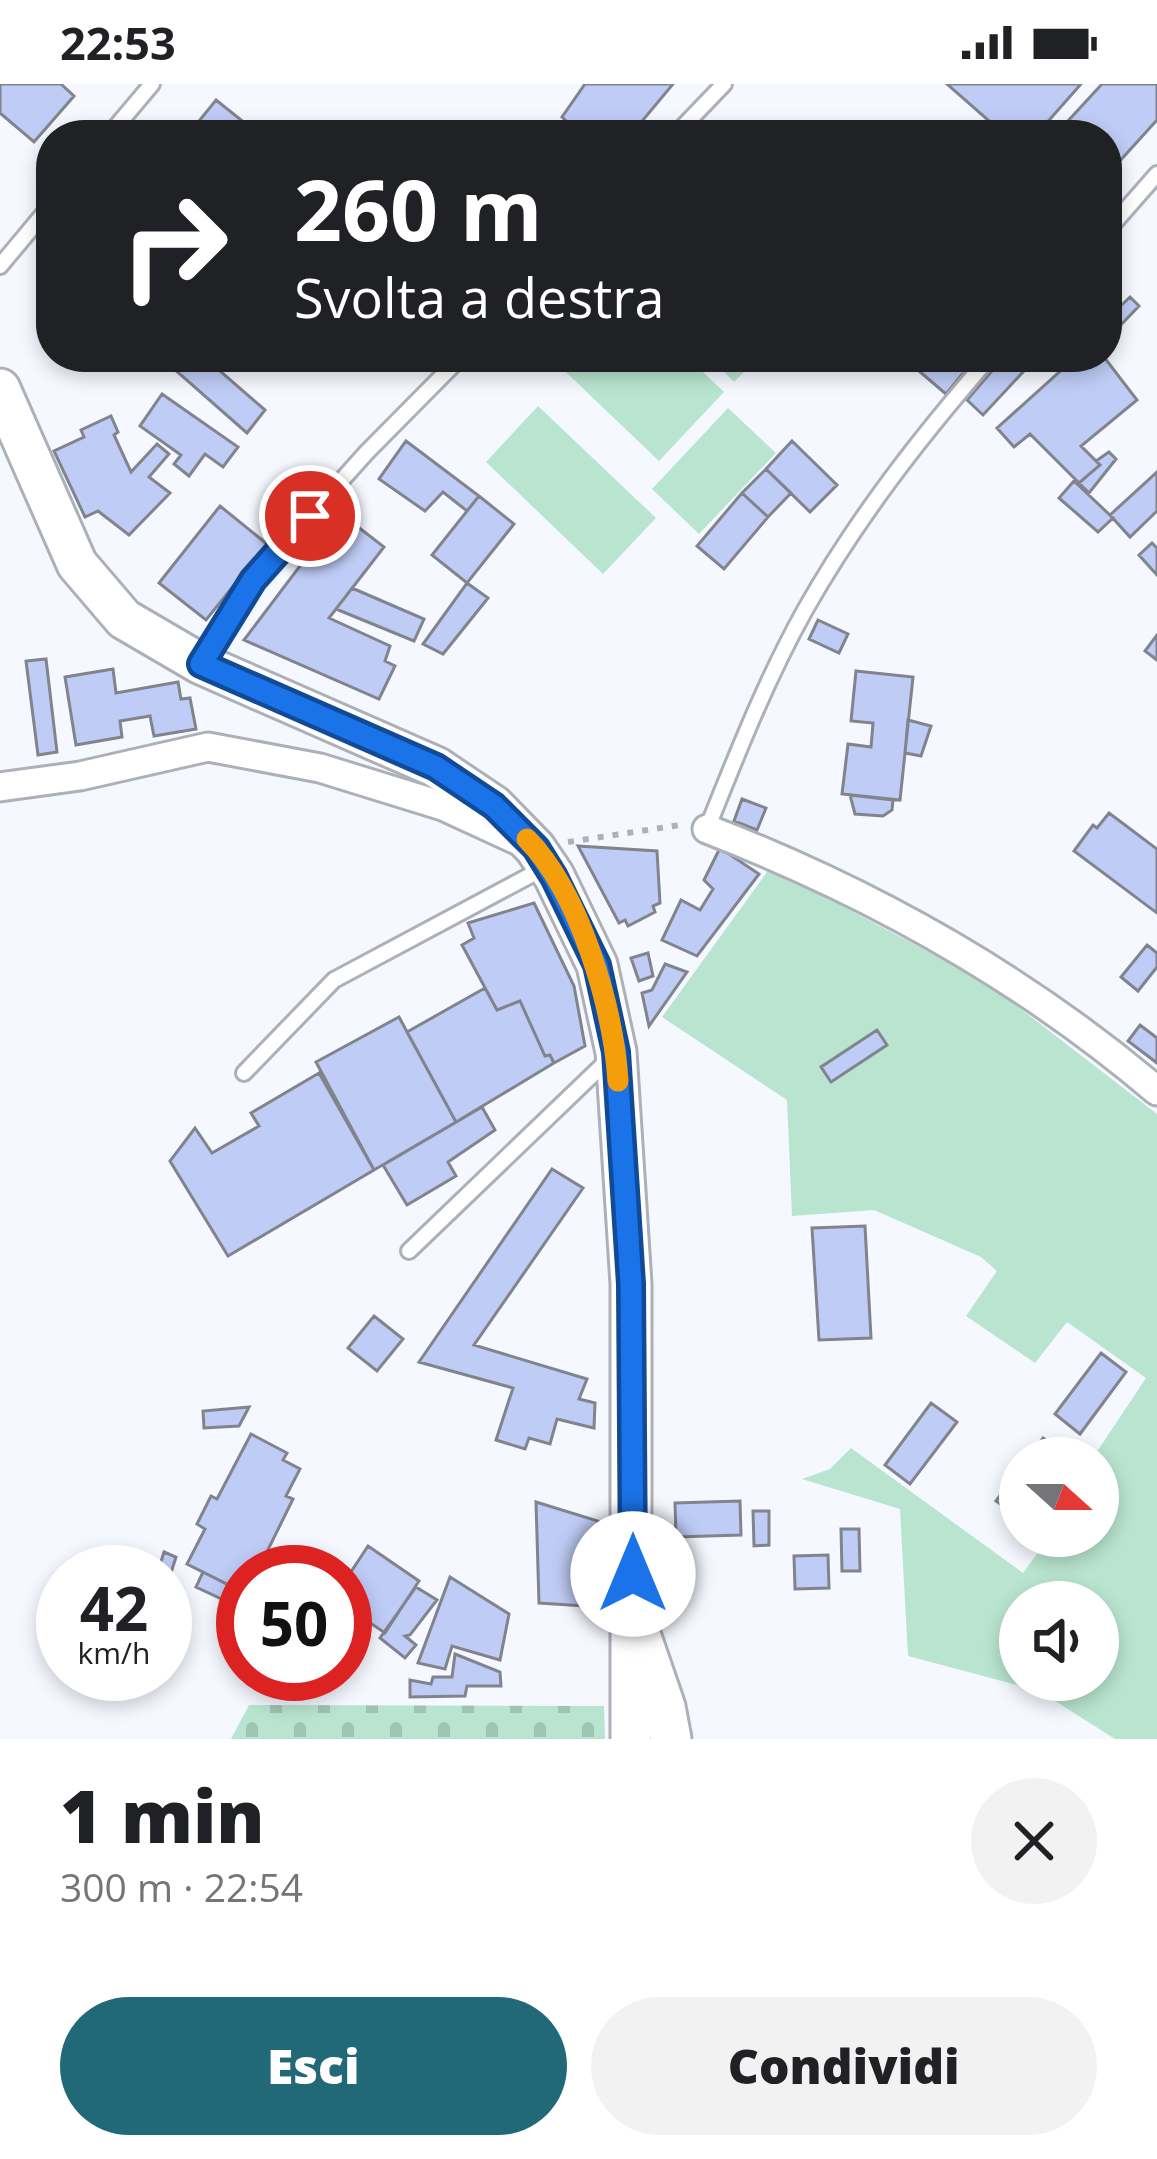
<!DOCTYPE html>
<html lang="it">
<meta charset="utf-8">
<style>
:root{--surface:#fff;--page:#f2f2f2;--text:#202124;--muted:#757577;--accent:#226977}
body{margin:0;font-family:"Open Sans",sans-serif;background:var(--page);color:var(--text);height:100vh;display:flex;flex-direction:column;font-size:45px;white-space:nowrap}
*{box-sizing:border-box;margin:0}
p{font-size:39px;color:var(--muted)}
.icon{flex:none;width:66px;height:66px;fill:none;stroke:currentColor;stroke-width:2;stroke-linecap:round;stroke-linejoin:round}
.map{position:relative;height:1655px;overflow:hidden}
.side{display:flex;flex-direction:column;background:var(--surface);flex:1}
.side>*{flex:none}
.top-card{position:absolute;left:36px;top:36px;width:1086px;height:252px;border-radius:48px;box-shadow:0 6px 18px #0003;background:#202124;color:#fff;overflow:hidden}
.needle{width:78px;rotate:111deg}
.tools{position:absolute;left:999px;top:1353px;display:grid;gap:24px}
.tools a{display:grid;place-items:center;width:120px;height:120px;border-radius:50%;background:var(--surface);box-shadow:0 6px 18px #0003;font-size:60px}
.speed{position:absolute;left:36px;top:1461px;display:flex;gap:24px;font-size:60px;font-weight:700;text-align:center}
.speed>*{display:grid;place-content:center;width:156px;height:156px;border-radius:50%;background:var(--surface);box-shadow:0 6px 18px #0003;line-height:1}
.speed small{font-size:30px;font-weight:400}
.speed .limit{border:18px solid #d22;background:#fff;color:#111}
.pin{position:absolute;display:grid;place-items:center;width:102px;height:102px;color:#fff;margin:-51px;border:6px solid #fff;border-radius:50%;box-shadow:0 3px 12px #0007}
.me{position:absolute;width:132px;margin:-66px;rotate:0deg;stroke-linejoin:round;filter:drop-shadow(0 0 9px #0008)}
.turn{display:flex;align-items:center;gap:42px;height:252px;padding:0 60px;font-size:54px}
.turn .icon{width:156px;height:156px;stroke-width:2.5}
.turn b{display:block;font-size:84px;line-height:102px}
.round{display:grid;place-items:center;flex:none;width:126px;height:126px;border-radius:63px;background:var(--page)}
.head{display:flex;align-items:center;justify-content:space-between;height:204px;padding:0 60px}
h1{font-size:72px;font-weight:800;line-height:90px}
.button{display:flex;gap:24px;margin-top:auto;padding:24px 60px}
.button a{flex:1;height:138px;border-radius:72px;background:var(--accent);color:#fff;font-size:48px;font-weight:800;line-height:138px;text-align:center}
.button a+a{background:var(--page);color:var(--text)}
.status{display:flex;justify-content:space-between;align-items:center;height:84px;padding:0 60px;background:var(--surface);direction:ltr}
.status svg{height:33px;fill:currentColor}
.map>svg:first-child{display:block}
</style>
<div class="status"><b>22:53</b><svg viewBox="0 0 49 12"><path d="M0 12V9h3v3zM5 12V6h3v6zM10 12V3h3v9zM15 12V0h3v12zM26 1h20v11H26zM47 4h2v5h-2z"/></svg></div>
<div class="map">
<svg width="1157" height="1655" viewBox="0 0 1157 1655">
<defs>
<pattern id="cemetery-stones" width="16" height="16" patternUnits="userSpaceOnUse" patternTransform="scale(3)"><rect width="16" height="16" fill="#b9e5d0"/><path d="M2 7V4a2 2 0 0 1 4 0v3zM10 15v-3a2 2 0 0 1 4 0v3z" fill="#9fc4b2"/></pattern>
</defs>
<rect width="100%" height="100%" fill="#f5f8ff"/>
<path fill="#b9e5d0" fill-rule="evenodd" d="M550,273h137l37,35 -65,69z
M709,273h50l-25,25z
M538,322l118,112 -53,56 -117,-112z
M728,324l48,45 -77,81 -47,-45z
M770,784l216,114 171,132v625h-42l-60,-38 -34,-15 -113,-30 -8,-147 -98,-30 28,-10 21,-21 172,125 27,-37h48v-68l3,-5 -7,-7 52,-78 -79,-56 -32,41 -69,-47 31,-45 -16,-14 -107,-47 -82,6 -5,-116 -125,-83zM1020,1518h78v78h-78z"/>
<path fill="url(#cemetery-stones)" d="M249,1621l355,1 1,33h-374z"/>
<path fill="#bfccf6" stroke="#81848c" stroke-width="3" d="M0,0h61l13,12 -40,46 -34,-29z
M585,0h88l-40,48 4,3h-68l6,-6 -13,-12z
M947,0h134l-45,51h-31z
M1102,0h55v36l-50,55v-40h-52z
M216,16l39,31 -4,4h-44l-12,-9z
M1130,213l9,9 -23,24 -9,-11z
M185,273h19l61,53 -18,23 -73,-64z
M930,273h18l16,15 -18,22 -27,-23z
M948,273h28l-12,15z
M1004,273h33l-54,58 -16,-15z
M1076,273h28l33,43 -56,46 19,19 -21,18 -49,-49 -16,13 -17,-19z
M162,310l76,53 -15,20 -18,-13 -16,22 -15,-12 7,-9 -41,-29z
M111,332l7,16 -4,3 17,37 26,-28 12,10 -20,23 21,16 -41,42 -31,-24 -13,6 -31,-66 30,-14 -3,-7z
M406,357l73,55 -12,15 -24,-19 -18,19 -46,-32z
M792,357l45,44 -27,27 -44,-43z
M1109,368l7,7 -27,34 -10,-10 21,-18 -4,-4z
M766,385l25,24 -23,24 -26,-24z
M1157,388v39l-27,26 -20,-22z
M1074,397l39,37 -15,14 -39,-34z
M742,409l26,24 -44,52 -27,-23z
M479,412l35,28 -47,59 -35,-28z
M220,422l47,38 -61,76 -47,-37z
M340,429l44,34 -55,71 61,28 -5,15 10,5 -16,33 -135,-59z
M1152,459l5,5v27l-18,-20z
M467,499l21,15 -45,56 -20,-10z
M352,504l72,31 -10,22 -78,-32z
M818,536l30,14 -9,19 -30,-14z
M1157,551v25l-12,-9z
M46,575l11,93 -19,3 -12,-94z
M113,585l3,24 62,-11 3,17 9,-1 6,31 -42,7 -4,-20 -30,5 2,16 -46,8 -11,-68z
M856,587l57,6 -13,123 -58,-6 6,-50 23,3 2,-24 -22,-2z
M908,636l23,6 -10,30 -16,-3z
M850,711l43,5 -1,10 -9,6 -28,-2z
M742,715l24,9 -9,22 -23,-9z
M1109,729l48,36v64l-83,-62 19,-26 4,3z
M578,762l79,5 3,52 -7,3 2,6 -27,14 -3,-6 -6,3z
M720,764l39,26 -62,82 -35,-16 19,-40 19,10 13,-21 -9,-9z
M534,819l40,83 11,60 -31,17 -4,-8 -5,1 -25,-55 -23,9 -35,-65 12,-7 -6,-15z
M1147,861l10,8v14l-19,24 -17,-14z
M648,869l5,23 -14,5 -8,-23z
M665,880l22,8 -38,54 -7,-33 10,-3z
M485,904l12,22 23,-9 25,55 5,-1 4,8 -98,59 -49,-90z
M399,933l57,105 -82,48 -58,-108z
M1140,941l17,13v25l-29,-22z
M877,946l10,15 -56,37 -10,-15z
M319,989l55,97 -146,86 -58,-95 25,-33 17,25 47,-27 -8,-13z
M482,1023l13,23 -47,32 8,14 -49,29 -24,-40z
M552,1085l31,19 -109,157 113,34 -8,20 16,4 -1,25 -37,-9 -7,25 -21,-6 -4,11 -29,-9 17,-52 -94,-26z
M865,1142l6,112 -52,2 -7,-112z
M374,1232l29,23 -26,32 -29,-23z
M1101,1269l25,19 -46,62 -25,-20z
M931,1319l26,19 -47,62 -25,-19z
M249,1323l-10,19 -35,2 -1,-17z
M251,1350l36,19 -4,7 17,9 -14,27 7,3 -35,71 -7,-4 -8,6 -4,18 -52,-26 18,-35 -8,-5 14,-28 6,3z
M1043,1354l11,8 -9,12h-17z
M1020,1385v23l-13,17 -11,-8z
M740,1417l1,34 -65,2 -1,-34z
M536,1418l62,19 2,86 -61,-4z
M753,1427h16v34l-15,1z
M841,1445h18l1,42h-18z
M368,1462l51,35 -34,52 -40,-27v-25z
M164,1468l12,5 -6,19 -12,-5z
M828,1471l1,33 -34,1 -1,-33z
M203,1488l31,16 -6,14 -32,-15z
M450,1493l59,37 -9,46 -48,-14 -7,23 -27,-6z
M416,1503l21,13 -27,35 -5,1 11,9 -11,13 -25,-20z
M455,1570l45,18 1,14h-34l-2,10 -55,1v-17l21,4 2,-7h19z"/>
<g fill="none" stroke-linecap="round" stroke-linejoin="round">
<g stroke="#adb0b8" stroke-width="20">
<path id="service" d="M109,51l43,-51
M675,51l49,-51
M1107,147l50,-57
M0,182l51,-61
M202,579l50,-83 115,-128 94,-95
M707,745c30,-75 59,-149 98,-219 52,-92 116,-174 185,-253
M244,989l90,-93 210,-112
M409,1167l200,-192"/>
</g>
<g stroke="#adb0b8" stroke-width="33">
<path id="minor" d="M0,703l80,-11 128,-29 112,21 123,38 74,34
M707,745c163,63 317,149 450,262"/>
</g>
<g stroke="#adb0b8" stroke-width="45">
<path id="secondary" d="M0,305l77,175 47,55 77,45 235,103 58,39 41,42 19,28 43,89 19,87 15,232v455
M641,1553l24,70 6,32"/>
</g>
<path stroke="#afb1b7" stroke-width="6" stroke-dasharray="6 9" stroke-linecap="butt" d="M568,758l112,-17"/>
<use href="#service" stroke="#fff" stroke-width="14"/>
<use href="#minor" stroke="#fff" stroke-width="27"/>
<use href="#secondary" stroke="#fff" stroke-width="39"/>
</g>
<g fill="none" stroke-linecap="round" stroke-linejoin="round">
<g stroke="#114b97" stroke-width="30">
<path id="route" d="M310,432l-57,64 -52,84 235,103 58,39 42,42 18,29 43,88 19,87 15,232 2,290"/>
</g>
<use href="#route" stroke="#1a73e8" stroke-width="21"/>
<path stroke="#f59e0b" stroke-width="21" d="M527,755c53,54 86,168 91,242"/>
</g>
</svg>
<div class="tools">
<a><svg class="needle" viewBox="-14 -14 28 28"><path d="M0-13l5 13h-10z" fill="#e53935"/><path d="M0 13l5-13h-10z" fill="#757577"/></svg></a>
<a><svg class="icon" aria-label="sound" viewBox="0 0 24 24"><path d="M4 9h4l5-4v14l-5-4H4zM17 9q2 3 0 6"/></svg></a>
</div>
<div class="speed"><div>42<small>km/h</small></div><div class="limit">50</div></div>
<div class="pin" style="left:310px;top:432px;background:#d93025"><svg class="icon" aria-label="arrive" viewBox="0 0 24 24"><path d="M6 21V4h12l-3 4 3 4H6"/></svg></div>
<svg class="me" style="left:633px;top:1490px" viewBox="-20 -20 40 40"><circle r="19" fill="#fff"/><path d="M0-13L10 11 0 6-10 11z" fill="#1a73e8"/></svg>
<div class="top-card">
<div class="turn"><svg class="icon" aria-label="right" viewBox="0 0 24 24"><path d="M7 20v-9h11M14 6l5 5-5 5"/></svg><div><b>260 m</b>Svolta a destra</div></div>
</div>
</div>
<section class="side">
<div class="head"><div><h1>1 min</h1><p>300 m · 22:54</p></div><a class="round"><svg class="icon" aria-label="close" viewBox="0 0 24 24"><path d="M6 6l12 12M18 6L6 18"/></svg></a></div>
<div class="button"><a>Esci</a><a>Condividi</a></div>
</section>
